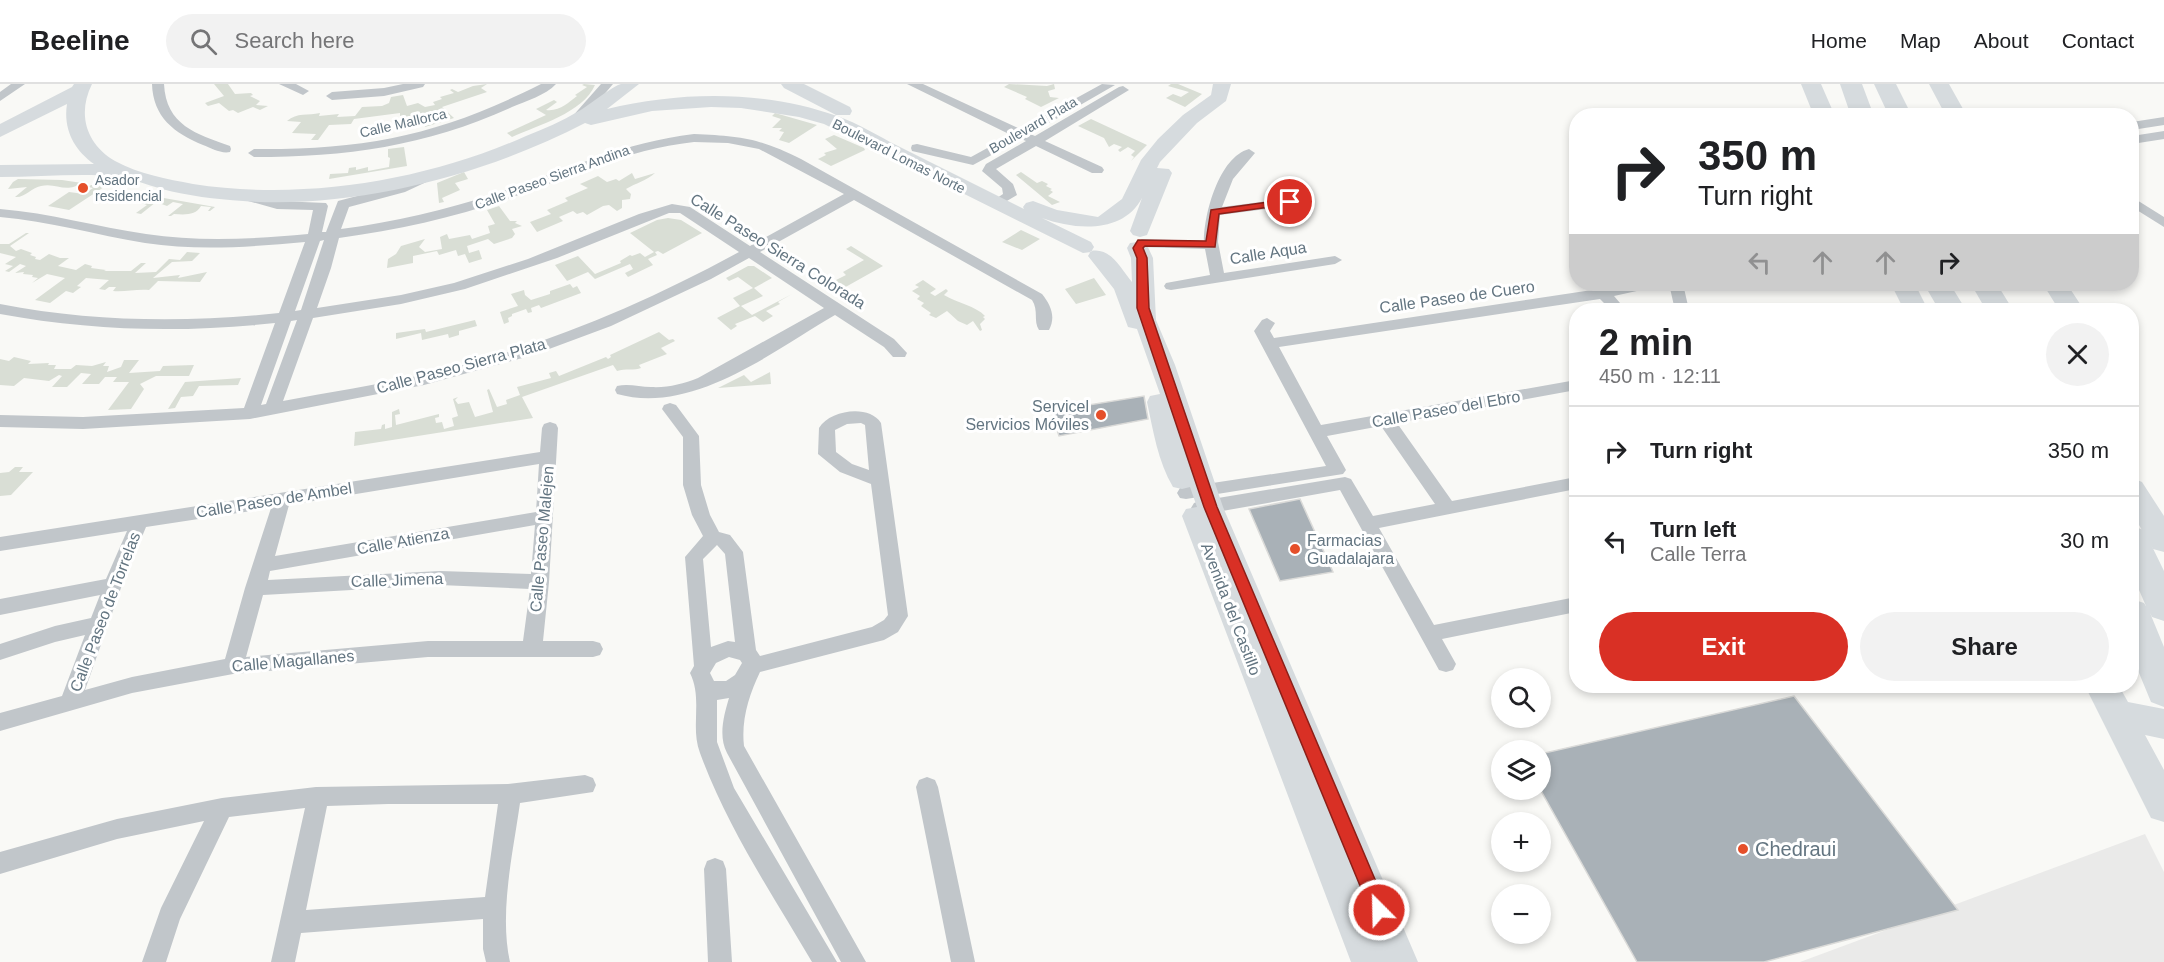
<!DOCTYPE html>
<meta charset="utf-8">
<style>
:root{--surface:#fff;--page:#f2f2f2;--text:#202124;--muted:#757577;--line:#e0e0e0;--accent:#d93025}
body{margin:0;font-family:Helvetica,sans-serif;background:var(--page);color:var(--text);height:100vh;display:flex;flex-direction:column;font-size:22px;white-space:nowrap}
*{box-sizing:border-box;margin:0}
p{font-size:20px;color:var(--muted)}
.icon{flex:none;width:33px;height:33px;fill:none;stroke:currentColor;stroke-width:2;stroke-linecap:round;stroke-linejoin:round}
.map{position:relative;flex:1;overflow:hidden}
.panel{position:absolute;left:1569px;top:219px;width:570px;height:390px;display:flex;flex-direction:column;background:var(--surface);border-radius:24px;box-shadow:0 3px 9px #0003}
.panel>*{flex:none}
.banner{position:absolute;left:1569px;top:24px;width:570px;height:183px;border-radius:24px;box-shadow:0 3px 9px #0003;background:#fff;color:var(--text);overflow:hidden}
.buttons{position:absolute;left:1491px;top:584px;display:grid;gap:12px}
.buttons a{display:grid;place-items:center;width:60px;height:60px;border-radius:50%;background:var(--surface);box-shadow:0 3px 9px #0003;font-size:30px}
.pin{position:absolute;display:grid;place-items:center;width:51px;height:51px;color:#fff;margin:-26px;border:3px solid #fff;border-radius:50%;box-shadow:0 2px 6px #0007}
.me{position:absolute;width:66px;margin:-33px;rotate:337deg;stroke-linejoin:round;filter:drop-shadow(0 0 4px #0008)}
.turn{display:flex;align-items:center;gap:21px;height:126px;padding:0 30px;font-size:27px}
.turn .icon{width:78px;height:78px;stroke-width:2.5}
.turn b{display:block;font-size:42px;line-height:51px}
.lanes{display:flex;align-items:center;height:57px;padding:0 30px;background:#0003;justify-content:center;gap:30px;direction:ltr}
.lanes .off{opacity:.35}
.round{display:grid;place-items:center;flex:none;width:63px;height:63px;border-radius:32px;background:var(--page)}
.overview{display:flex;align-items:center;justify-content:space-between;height:102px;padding:0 30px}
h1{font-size:36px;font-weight:600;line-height:45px}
.primary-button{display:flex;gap:12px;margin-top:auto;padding:12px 30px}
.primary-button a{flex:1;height:69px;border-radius:36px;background:var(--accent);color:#fff;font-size:24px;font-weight:600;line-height:69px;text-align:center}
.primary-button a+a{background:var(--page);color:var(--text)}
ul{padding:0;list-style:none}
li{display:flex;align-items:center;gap:18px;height:90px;padding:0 30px;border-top:2px solid var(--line)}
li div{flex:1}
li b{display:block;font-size:22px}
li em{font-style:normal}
header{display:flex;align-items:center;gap:36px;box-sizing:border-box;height:84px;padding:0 30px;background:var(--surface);border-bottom:2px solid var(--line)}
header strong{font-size:28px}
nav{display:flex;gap:33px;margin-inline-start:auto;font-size:21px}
.search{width:420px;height:54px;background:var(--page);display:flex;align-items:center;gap:15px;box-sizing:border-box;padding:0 21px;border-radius:33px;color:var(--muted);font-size:22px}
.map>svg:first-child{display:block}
</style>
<header>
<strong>Beeline</strong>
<div class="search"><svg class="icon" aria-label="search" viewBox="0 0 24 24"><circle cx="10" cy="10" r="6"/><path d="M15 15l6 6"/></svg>Search here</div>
<nav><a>Home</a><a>Map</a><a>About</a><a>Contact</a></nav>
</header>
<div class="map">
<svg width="2164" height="878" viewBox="0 0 2164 878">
<rect width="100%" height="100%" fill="#f9f9f6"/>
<path fill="#eaeae9" d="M2145,750l19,38v90h-364z"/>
<path fill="#d9ded5" d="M214,0h14l7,10 16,-1 2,2 -3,1 10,5 -4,4 12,1 -8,4 -7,-3 -15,6 -5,-3 -4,1 -10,-8 -11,3 -3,-3 19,-7z
M487,0l-6,4 6,4 -45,15 12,11 -29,9 -5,-11 -20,4v-7l-46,6 -3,5 -22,1 -11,15h-7l5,-6 -24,-1 9,-11 -14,-1c10,-9 21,-5 33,-8l-1,3 20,-2 -2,3 18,-1 7,-9 20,-1 7,-3 2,-6 12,-2 4,11 11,-3 7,4 10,-2 -2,-3 9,-3 -2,-2 14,-4 -4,-3 2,-1 6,3 15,-6z
M584,0l11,1c-12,28 -57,40 -83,52l-5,-4 39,-18 -10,-6 18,-9 3,2 -11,8c13,2 23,-8 31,-14l-2,-1 12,-8 -5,-2z
M1009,0l38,2 7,-2 1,5 -7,2 2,6 9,1 -18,9 -16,-8 2,-2 -23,-10z
M1171,0h7l24,10 -17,13 -19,-9 7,-4 8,3 8,-5 -21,-6z
M775,29l42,12 -28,18 -10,-3 5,-8 -5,-1 3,-3h-10l9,-9 -9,-3z
M1091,35l56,26 -16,16 3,-4 -3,-2 4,-4 -7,-4 -8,5 -2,-2 4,-3 -8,-3 -5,3 -5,-9 -26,-12z
M834,51l30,13 1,2 -34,16 -13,-7 8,-4 -2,-2 13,-4 -12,-10z
M404,63l3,19 -78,13 1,-5 18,-1 1,-5 7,-1v3l12,-3v4l21,-4 1,-9 -2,-1v-8z
M464,88l4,7 -13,4 5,7 -18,8 2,4 -5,1 -2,-20z
M1021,88l16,11 5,-2 6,3 -2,2 6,3 -2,1 3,2 -5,4 12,6 -8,3 -36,-30z
M632,89l3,6 20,-6c-9,8 -19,10 -29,16l5,5 -1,5 -8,1v8l-5,3 -8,-6 -6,1 -16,9 -4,-3 -6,2 -4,-3 -14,6 4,4 -26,11 -7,-10 21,-8 -4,-4 21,-9 -3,-3 23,-10 -8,-4 18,-8 9,6 9,-3 3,2z
M18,95l44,1 20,3c-17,11 -26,-1 -41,3 -10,2 -16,12 -26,11l12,-10 -19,2 5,-7z
M91,101l13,2 -35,23 -21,-4 21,-14 15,2 9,-6 -5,-1z
M141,110l74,13 -5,4h-2l3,-4 -10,-1c-5,9 -15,9 -27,8l-3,2h-3l15,-12 -10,-2 -6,4 -11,-4 -15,12 -5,-1 11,-8 -6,-2 4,-4 -9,-2z
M499,122l11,15h7l-2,2 7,3 -10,3 3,5 -3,4 -18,6 -6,-5 -21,7 2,7 10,-3 3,9 -13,4 -4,-9 -7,2 -2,-6 -17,5 -2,-4 -24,5v7l-26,5 1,-9 8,-5 5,-8 24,-7 -6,8 6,5 17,-3 -2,-12 7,-3 2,5 21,-4 2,4 18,-6 -2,-7 7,-2 -8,-14z
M668,134l13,2 21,13 -39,21 -5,-3 -3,1 2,3 -9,4 5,6 -25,12 -3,-4 8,-4 -3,-5 -35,15 -7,-7 -21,9 -12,-16 23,-9 17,18 26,-11 -1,-2 10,-6 2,1 8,-3 5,4 9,-5 -24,-19 27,-13z
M1021,146l19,9 -18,11 -20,-8z
M26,149h3l-19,13 6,5 5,-2 11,4 -2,2 6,2 -1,2 5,1 9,-6 11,4h9l-11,8 18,4 9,-6 7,2 -1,2 15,2 -2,1h27l10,-8h5l-11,10 21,-1 13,-13 11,1 7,-8 13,1 -8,8 -20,1 -19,16 27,-3 -2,3 29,-6 -7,10 -42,-1 -9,9c-13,-1 -24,2 -36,1l3,-4h-7l-4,3 -6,-1 10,-9 -23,-2 -9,8 4,1 -8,6 -7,-2 -16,12 -15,-3 30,-22 -18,-4 -15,9 6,-5 -6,-1 1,-2 -10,-1 1,-2 -9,1 11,-7 -6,-2 -11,8 -4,-1 8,-5 -8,-2 11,-7 -16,-4v-9h9z
M851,162l32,20 -41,23 -10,-7 14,-7 -3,-3 21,-12 -18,-11z
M748,182h6l18,12 -18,10 9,8 -22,10 11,9 40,-21 -14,8 2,2 -14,7 7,5 -10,6 -8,-6 -20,8 2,2 -6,4 -14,-12 23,-12 -7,-8 20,-10 -15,-11 -9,4 -3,-3z
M1094,194l12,17 -30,9 -11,-15z
M923,196l13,9 -6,4 5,3 11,-7 2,2 -4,4c13,8 32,11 41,21l-2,1 2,2 -5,5 2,6 -2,1 -7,-10 -6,4 -9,-4 -11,-10 -11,7 -7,-3 2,-2 -10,-7 3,-3 -7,-4 3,-3 -8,-5 7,-4 -4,-2z
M570,200l3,4 4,-2 4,7 -40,15 -2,-3 -8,3 1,4 -4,1 -2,-4 -14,5v2l-4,2 1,4 -5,2 -4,-12 18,-6 -7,-12 13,-4 1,5 6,5 19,-6v-3z
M475,236l2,6 -18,5v4l-10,3 -1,-4 -26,6 -1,-7 -25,6v-6l29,-4 1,3z
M659,248l10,8 4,-1 2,2 -14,7 6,6 -28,11 2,3c-6,3 -16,0 -24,3l-4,-6 -91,32 11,21 -179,28 1,-14 26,-3 1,-4 3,-1v5l7,-2v-15l7,-3 1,5 -5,1 1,10 43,-11v3l-4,1 1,5 6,-1 2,7 10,-3 -2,-8 6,-2 -5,-17 5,-2 -3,3 3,4 11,-2 6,15 18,-5 -6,-22 2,-1 8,18 10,-3 -1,-4 14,-5 -3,-8 34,-9 -2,-5 7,-2 3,5 47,-19 2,2 3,-2 -1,-2z
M14,273l17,4 -3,3 21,-1 -1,2h8l-2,4h17l5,-4 16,1 14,-4 -3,4h6l-2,6 14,-5 3,-7h15l-10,13 31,-2 3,-5 31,-1 -5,11h-33l-16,8 4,5 -13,20 -23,1 21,-28h-16l4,-5h-12l-6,7h-17l9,-10 -10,-1 -14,14h-15l10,-11 -3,-1 -10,6 -25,-3 -10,8 -14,-1v-26l9,2z
M770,288l1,12 -53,4 26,-13 7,7z
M241,294l-3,7 -39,1 -6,10 -12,1 -6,11 -7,1 17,-27z
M15,383h8l-4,5h14l-22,23 -11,1v-23l9,-1z"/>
<path fill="#a9b1b7" stroke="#dadad8" stroke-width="1.5" d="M1144,312l4,23 -89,17 -8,-25z
M1300,415l33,73 -53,9 -31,-72z
M1794,612l164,214 -194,52h-127l-97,-173v-35z"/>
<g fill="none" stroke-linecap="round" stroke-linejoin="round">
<path fill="#c1c6ca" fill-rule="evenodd" d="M11,0h14l-25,17v-9z
M152,0h12c2,41 32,50 66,62l1,3 -1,3c-9,2 -19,-4 -27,-7 -29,-12 -50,-28 -51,-61z
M279,0h17l13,7 -6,4z
M403,0h22l-2,3 -39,9 -52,4 -6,-4 6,-4 52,-4z
M541,0h15c-10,11 -30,17 -44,23 -85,39 -166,50 -258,50l-6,-4 6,-4c112,1 186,-14 287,-65z
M601,0h12l-34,40h-8l-2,-3 2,-3z
M907,0h16l97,45 82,-45 13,1 -85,49 5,2 84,-49 4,-1 6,4 -84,51 57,26 2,3 -2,3h-10l-56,-27 -40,23 17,15 4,11 -22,13 -7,-4 15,-10 -1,-6 -20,-17 4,-7 40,-23 -5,-2 -48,26 -61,-14 -1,-3 1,-3 5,-1 54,13 40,-22z
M2164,33v8l-32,5v-8z
M2164,47v8l-32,5v-8z
M694,50c46,2 65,4 107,25l241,135c9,11 14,23 7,36h-10c-6,-9 0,-19 -7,-30l-178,-100 -94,52 134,87 13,14 -2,4h-12l-9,-10 -49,-32c-62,36 -142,100 -218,79l-2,-4 2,-4c11,-3 23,1 34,1 16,1 32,-3 47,-9l126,-70 -75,-50 -38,21 -100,47 -78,29 -109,30 -174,34 -167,10 -83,-2v-12l83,2 161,-9 31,-85c-93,10 -183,8 -275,-9v-10c93,18 185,19 279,9l26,-71c-53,5 -108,9 -160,1 -49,-8 -96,-22 -145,-26v-8c50,4 97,18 146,25 53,8 108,5 162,0l5,-24 -36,-1 -36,-10 -2,-3 7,-4 32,9 48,2 2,3 -6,26h4l12,-31 57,-15 30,-12 5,-1 7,4 -32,15 -56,15 -8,22c53,-7 105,-19 156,-36 69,-22 123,-50 197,-59zM694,58l34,1 31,6 85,45 -94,52 -60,-39 -18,-3 -33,10 -111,45 -74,24 -53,12 -84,13 14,-40 8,-30c57,-8 114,-20 168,-39 65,-22 117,-49 187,-57zM669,129h11l59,39c-99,54 -206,99 -317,123 -46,10 -92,17 -139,26l30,-83 88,-14 64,-15 92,-31zM324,156l-23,70 -6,1 25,-70zM297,236l-31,84 -5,1 30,-84z
M1249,65l6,4 -22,26 -11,28 68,-9 7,4 -7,4 -70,9 -2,27 6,31 111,-17 7,4 -7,4 -164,26 -5,-1 -2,-3 2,-3 44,-8 -5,-26 -63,-2 -7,-4 7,-4 62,2c0,-27 15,-84 45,-92z
M2132,113l32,20v10l-32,-20z
M1632,200h25l-2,3 -41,9 12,14h-15l-11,-11 -321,48 42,78 255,-45v10l-179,33 55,78 124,-24v12l-197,39 55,97 142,-28v15l-134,27 14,25 -3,6 -7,2 -7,-2 -99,-180 -140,25 -6,-2 -3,-5 3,-5 6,-2 145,-24 6,2 22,37 62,-12 -54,-78 -54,10 19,34 -3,4 -157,25 -6,-1 -3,-5 3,-5 6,-1 140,-21 -72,-135 8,-11 5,-2 8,5 -5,8 4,7z
M1669,200h14l6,26h-14z
M670,319l6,2 23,31 2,49 9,30 9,17 11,3 13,17 13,98 4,6 112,-29 12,-7 4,-5 -17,-131 -31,-12 -22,-18 1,-26c11,-18 50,-24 62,-5l27,193 -10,16 -14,8 -124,32c-11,23 -19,48 -16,74l122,216h-25l-114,-209c-9,-17 -3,-38 2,-55l-12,2v42l17,46 103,174h-25c-40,-68 -85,-135 -112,-209 -10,-26 3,-54 -10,-80l4,-7 -9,-109 18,-21 -11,-21 -9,-30v-48l-21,-28 2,-4zM861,339l4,2 4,45 -17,-6 -16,-12 -1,-22 12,-6zM717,461l8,9 10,88 -7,-1 -17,6 -8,-88zM729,573l11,3 2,3 -7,12 -9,6h-12l-4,-8 6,-10z
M550,338l6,2 2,4 -9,154 -6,59h50l7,2 3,6 -3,6 -7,2h-165l-195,17 -101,19 -132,38v-18l62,-17 23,-61 -30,7 -55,18v-16l55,-18 36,-8 9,-23 -100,20v-16l106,-20 21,-48 -127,20v-14l540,-85 2,-24 2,-4zM539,380l-3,48 -261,44 14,-51zM271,424l-26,80 -20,71 -93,18 -47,13 37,-105 24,-58zM535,441l-4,49 -91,-3 -172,9 2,-9zM440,501l90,4 -7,52h-95l-182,16 17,-62z
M585,691l8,3 3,7 -3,7 -73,11c-7,50 -21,110 -10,159h-24l-3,-13v-30l-182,14 -6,29h-24l34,-154 -76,9 -49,102 -14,43h-24l19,-54 43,-87 -87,18 -117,35v-22l117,-33 105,-21 94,-11 192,-3zM388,720h110l-13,93 -179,13 21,-104z
M927,693l8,3 3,7 37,175h-24l-35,-175 3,-7z
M715,774l8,3 3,8 6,93h-24l-4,-93 3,-8z"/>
<path fill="#d6dbde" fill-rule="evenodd" d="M74,0h18c-15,30 -6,60 23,77 24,13 52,18 78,23 110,17 232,-3 333,-48 18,-7 36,-15 53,-25 9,-5 35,-26 42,-27 5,0 12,0 18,0l-32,25c74,-18 157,-19 230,7 21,7 41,20 61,30 42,21 84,42 126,63l-1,-2 3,-4 7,-2 24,9 41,7 24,-18 19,-39 17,-21 25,-24 28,-20 2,-11h18l-5,17 -29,22 -37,39 -3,6 12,1 3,4 -25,62 -7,2 -7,-2 -3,-4 12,-33c-19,36 -67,32 -100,20l49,24 3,5 -3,5 -8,1 -259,-129 -25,-7 -58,-9 -30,-1 -59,4 -61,14 -6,-2c-100,52 -230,86 -342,78 -28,-2 -55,-5 -81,-12 -15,-4 -33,-12 -48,-13 -37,-3 -77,1 -114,1v-12l94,-1c-20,-14 -31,-35 -27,-60l-67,33v-13l72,-37z
M781,0h23l46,23 2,4 -2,4h-14l-52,-27z
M1138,158l8,1 7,15 3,62 19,45 48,142 195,455h-67l-169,-446 4,-7 11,-2 -7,-20 -8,2 -9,-2c-15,-25 -20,-57 -26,-85l3,-6 10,-2 -23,-65 -9,-2 -14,-38 -26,-33 3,-5c20,-4 30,18 41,31l-1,-24 -4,-10 3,-5z"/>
<path fill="#d6dbde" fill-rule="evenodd" d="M1801,0h20l14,32h-21z
M1929,0h20l18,32h-21z
M1891,200h24l13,26h-24z
M2043,200h24l17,26h-25z
M2132,394l10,4 22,34v36l-11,-3 -21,-36z
M2085,602h34l9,16 36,7v30l-19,-4 19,35v52l-13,-4z"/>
<path fill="#d6dbde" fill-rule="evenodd" d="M1840,0h22l12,32h-23z
M1874,0h22l16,32h-23z
M1924,200h26l16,26h-27z
M1971,200h26l16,26h-27z
M2132,442l12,4 20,41v50l-12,-4 -2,-4 14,34v60l-13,-5 -19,-46v-57l12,4 2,3 -14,-32z"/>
</g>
<path fill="#d93025" stroke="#8d1f18" stroke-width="1.5" d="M1290,115l3,1v4l-74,10 -4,33 -70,-1 -2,2 4,10 2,50 68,199 171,403 -3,7 -6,2 -6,-2 -3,-7 -166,-403 -67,-199v-50l-4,-10 5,-8 68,1 5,-31z"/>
<g fill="#e54f2a" stroke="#fff" stroke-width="2">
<circle cx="83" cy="104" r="6"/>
<circle cx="1101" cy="331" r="6"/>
<circle cx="1295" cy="465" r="6"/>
<circle cx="1743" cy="765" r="6"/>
</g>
<g text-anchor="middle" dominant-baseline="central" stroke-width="6" stroke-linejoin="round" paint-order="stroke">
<g font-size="14" fill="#637581" stroke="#fff">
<text transform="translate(403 39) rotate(-13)">Calle Mallorca</text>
<text transform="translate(1033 41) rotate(-30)">Boulevard Plata</text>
<text transform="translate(899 72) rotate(27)">Boulevard Lomas Norte</text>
<text transform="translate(552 93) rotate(-20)">Calle Paseo Sierra Andina</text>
</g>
<g font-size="14" fill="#637581" stroke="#fff" text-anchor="start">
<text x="95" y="96">Asador<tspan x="95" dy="16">residencial</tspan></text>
</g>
<g font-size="16" fill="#637581" stroke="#fff">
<text transform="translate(778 167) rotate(32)">Calle Paseo Sierra Colorada</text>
<text transform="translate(1268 169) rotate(-9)">Calle Aqua</text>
<text transform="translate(1457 213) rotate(-8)">Calle Paseo de Cuero</text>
<text transform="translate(461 282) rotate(-15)">Calle Paseo Sierra Plata</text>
<text transform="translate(1446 325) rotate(-10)">Calle Paseo del Ebro</text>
<text transform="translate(274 416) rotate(-9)">Calle Paseo de Ambel</text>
<text transform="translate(542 455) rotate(-85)">Calle Paseo Malejen</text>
<text transform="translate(403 457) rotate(-10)">Calle Atienza</text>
<text transform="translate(397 496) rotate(-2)">Calle Jimena</text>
<text transform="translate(1231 525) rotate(69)">Avenida del Castillo</text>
<text transform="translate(105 528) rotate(-69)">Calle Paseo de Torrelas</text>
<text transform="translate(293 577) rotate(-5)">Calle Magallanes</text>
</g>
<g font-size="16" fill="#637581" stroke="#fff" text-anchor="end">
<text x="1089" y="322">Servicel<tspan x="1089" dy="18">Servicios Móviles</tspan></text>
<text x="1307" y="456" text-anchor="start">Farmacias<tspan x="1307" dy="18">Guadalajara</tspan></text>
</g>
<g font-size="20" fill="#637581" stroke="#fff" text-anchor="start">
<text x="1755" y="765">Chedraui</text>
</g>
</g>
</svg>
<div class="buttons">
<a><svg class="icon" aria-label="search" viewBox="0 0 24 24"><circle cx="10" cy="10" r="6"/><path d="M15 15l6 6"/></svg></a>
<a><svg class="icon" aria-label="layers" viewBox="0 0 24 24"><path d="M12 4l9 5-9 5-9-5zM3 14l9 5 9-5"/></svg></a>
<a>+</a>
<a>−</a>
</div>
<div class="pin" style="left:1290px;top:118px;background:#d93025"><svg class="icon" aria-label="arrive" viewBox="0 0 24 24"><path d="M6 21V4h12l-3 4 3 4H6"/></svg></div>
<svg class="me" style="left:1379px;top:826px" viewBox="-20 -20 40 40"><circle r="17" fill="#d93025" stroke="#fff" stroke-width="3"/><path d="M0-11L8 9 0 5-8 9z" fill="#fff"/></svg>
<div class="banner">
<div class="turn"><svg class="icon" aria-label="right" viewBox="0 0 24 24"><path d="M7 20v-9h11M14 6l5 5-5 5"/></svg><div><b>350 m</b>Turn right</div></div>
<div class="lanes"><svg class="icon off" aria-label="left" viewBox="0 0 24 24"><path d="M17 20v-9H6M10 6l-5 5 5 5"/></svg><svg class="icon off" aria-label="ahead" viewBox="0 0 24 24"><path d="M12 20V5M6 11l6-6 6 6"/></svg><svg class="icon off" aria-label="ahead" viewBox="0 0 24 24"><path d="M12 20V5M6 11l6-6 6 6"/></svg><svg class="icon" aria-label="right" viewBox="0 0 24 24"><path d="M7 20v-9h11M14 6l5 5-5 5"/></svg></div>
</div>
<section class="panel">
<div class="overview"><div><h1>2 min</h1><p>450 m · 12:11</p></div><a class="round"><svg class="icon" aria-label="close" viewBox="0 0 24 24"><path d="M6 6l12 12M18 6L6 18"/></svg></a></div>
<ul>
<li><svg class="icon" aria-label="right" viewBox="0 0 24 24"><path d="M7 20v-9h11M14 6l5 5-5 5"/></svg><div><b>Turn right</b></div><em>350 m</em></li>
<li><svg class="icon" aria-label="left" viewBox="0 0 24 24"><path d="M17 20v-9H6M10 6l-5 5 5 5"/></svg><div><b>Turn left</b><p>Calle Terra</p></div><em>30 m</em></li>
</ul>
<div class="primary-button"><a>Exit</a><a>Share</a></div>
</section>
</div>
